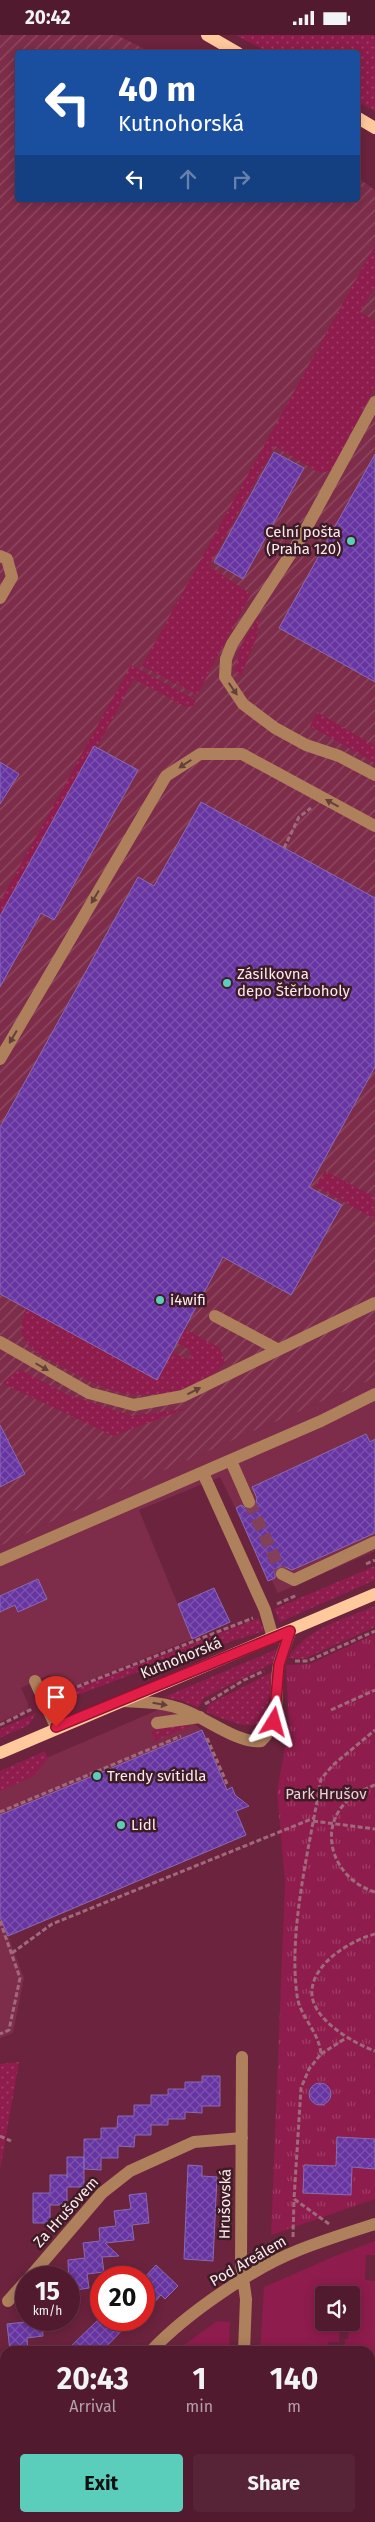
<!DOCTYPE html>
<meta charset="utf-8">
<style>
:root{--surface:#511a2e;--page:#572336;--text:#f1f3f6;--muted:#b4a1aa;--line:#67384a;--accent:#5bcebb}
body{margin:0;font-family:"Fira Sans",sans-serif;background:var(--page);color:var(--text);height:100vh;display:flex;flex-direction:column;font-size:19px;white-space:nowrap}
*{box-sizing:border-box;margin:0}
p{font-size:16px;color:var(--muted)}
.icon{flex:none;width:28px;height:28px;fill:none;stroke:currentColor;stroke-width:2;stroke-linecap:round;stroke-linejoin:round}
.map{position:relative;flex:1;overflow:hidden}
.side{position:absolute;left:0px;top:2311px;width:375px;height:176px;display:flex;flex-direction:column;background:var(--surface);border-radius:15px 15px 0 0;box-shadow:0 2px 12px #0003,0 0 0 1px var(--line)}
.side>*{flex:none}
.hud{position:absolute;left:15px;top:15px;width:345px;height:152px;border-radius:5px;box-shadow:0 2px 12px #0003,0 0 0 1px var(--line);background:#1a4fa0;color:#fff;overflow:hidden}
.tools{position:absolute;left:315px;top:2251px;display:grid;gap:10px}
.tools a{display:grid;place-items:center;width:45px;height:45px;border-radius:5px;background:var(--surface);box-shadow:0 2px 12px #0003,0 0 0 1px var(--line);font-size:25px}
.speed{position:absolute;left:15px;top:2231px;display:flex;gap:10px;font-size:25px;font-weight:700;text-align:center}
.speed>*{display:grid;place-content:center;width:65px;height:65px;border-radius:50%;background:var(--surface);box-shadow:0 2px 12px #0003,0 0 0 1px var(--line);line-height:1}
.speed small{font-size:12px;font-weight:400}
.speed .limit{border:8px solid #d22;background:#fff;color:#111}
.pin{position:absolute;display:grid;place-items:center;width:42px;height:42px;color:#fff;margin:-51px -21px;border-radius:50% 50% 50% 0;rotate:-45deg;box-shadow:0 0 5px #0007}
.pin .icon{rotate:45deg}
.me{position:absolute;width:55px;margin:-28px;rotate:8deg;stroke-linejoin:round;filter:drop-shadow(0 0 4px #0008)}
.turn{display:flex;align-items:center;gap:18px;height:105px;padding:0 20px;font-size:22px}
.turn .icon{width:65px;height:65px;stroke-width:2.5}
.turn b{display:block;font-size:35px;line-height:42px}
.lanes{display:flex;align-items:center;height:48px;padding:0 20px;background:#0003;justify-content:center;gap:25px;direction:ltr}
.lanes .off{opacity:.35}
.eta{display:flex;justify-content:space-evenly;align-items:center;height:85px;text-align:center}
.eta b{font-size:30px;font-weight:700;line-height:35px}
.action{display:flex;gap:10px;margin-top:auto;padding:10px 20px}
.action a{flex:1;height:58px;border-radius:5px;background:var(--accent);color:#111;font-size:20px;font-weight:700;line-height:58px;text-align:center}
.action a+a{background:var(--page);color:var(--text)}
.status{display:flex;justify-content:space-between;align-items:center;height:35px;padding:0 25px;background:var(--surface);direction:ltr}
.status svg{height:14px;fill:currentColor}
.map>svg:first-child{display:block}
</style>
<div class="status"><b>20:42</b><svg viewBox="0 0 49 12"><path d="M0 12V9h3v3zM5 12V6h3v6zM10 12V3h3v9zM15 12V0h3v12zM26 1h20v11H26zM47 4h2v5h-2z"/></svg></div>
<div class="map">
<svg width="375" height="2487" viewBox="0 0 375 2487">
<defs>
<pattern id="industrial-furrows" width="10" height="10" patternUnits="userSpaceOnUse" patternTransform="scale(1.25)"><rect width="10" height="10" fill="#7d2d49"/><path d="M-1 1l2-2M0 10L10 0M9 11l2-2" fill="none" stroke="#904c64"/></pattern>
<pattern id="grass-dots" width="8" height="8" patternUnits="userSpaceOnUse" patternTransform="scale(1.25)"><rect width="8" height="8" fill="#8e1c4c"/><path d="M2 2h.1M6 6h.1" fill="none" stroke="#9f3d66" stroke-width="1.8" stroke-linecap="round"/></pattern>
<pattern id="park-tufts" width="24" height="20" patternUnits="userSpaceOnUse" patternTransform="scale(1.25)"><rect width="24" height="20" fill="#8e1c4c"/><path d="M3 7l-1-3M5 7V3M7 7l1-3M15 17l-1-3M17 17v-4M19 17l1-3" fill="none" stroke="#9f3d66"/></pattern>
<pattern id="building-cross-hatch" width="8" height="8" patternUnits="userSpaceOnUse" patternTransform="scale(1.25)"><rect width="8" height="8" fill="#6735a1"/><path d="M0 0l8 8M0 8l8-8" fill="none" stroke="#7e52ae"/></pattern>
</defs>
<rect width="100%" height="100%" fill="#6c233e"/>
<path fill="#7d2d49" d="M375,1343v173l-97,42 -58,-116 -81,33 53,129 -124,50h-13l-5,-14 -15,6 -14,7 7,15v7l-28,12v-176l101,-48z
M160,1674l24,7 18,14 25,59 5,-2 3,8 11,12 -10,5 10,23 -238,101 16,42 -11,55 -13,5v-260z"/>
<path fill="url(#industrial-furrows)" d="M0,0h117l33,17 -132,1v147h340v-22l17,12v1188l-274,120 -101,48z"/>
<path fill="url(#grass-dots)" d="M236,0h139v76l-17,-9v-49l-90,-1z
M375,210v41l-15,26 15,9v66l-44,84 -12,2 -44,-27 -66,120 42,28 -54,101 -55,-29z
M259,581l-2,20 -16,40 -6,-4 5,-25z
M131,630l65,35 -3,6 -7,1 -52,-28 -37,68 -3,-1 -94,170v-14z
M317,677l58,34v17l-65,-37z
M325,1136l48,25 2,23 -60,-33z
M26,1273l131,72 15,-28 15,7 4,-2 -1,-7 -13,-7 8,-14 35,19 5,15c-24,30 -78,38 -114,27 -17,-6 -33,-14 -48,-23 -13,-7 -29,-13 -38,-26 -7,-10 -2,-23 1,-33z
M19,1334l47,25 66,22 56,-8 -75,28 -111,-53z
M375,1531v14l-95,42 -6,-13z
M375,1571v21l-71,32 -16,-1c18,-30 57,-39 87,-52z
M259,1583l5,13 -105,33 -92,35 -14,-2z
M277,1614l-4,14 -69,35 -6,10 -15,-7 -19,-4z
M272,1637c-6,60 -10,63 -66,40l3,-8z
M36,1678l-7,12 -29,13v-9z
M180,1690l11,1 -36,15 -4,-10z
M45,1716l3,7 -14,18 -34,15v-20z
M19,2027l-19,108v-106z
M261,2483h74l-3,4h-68z"/>
<path fill="url(#park-tufts)" fill-rule="evenodd" d="M375,1599v505l-38,-2 -1,29 -32,-1 -1,28 47,2 2,-28 23,2v30l-104,36 14,-353 -8,-90 12,-67 -3,-60 24,-1zM321,2047l8,5 3,8 -4,8 -9,3 -8,-4 -3,-9 4,-8z"/>
<path fill="#8e1c4c" d="M375,2206v14h-9l-1,25 10,1v195l-2,46h-10v-4l7,-1v-166h-21v-4l-4,-1v-7h3l1,-16h2v-28h-27v28h16l-1,19h-11v7h-59v2h-9l4,-64 71,-31z
M217,2286l13,1 -1,29h-53z
M108,2483l66,-1v5h-70z"/>
<path fill="url(#building-cross-hatch)" stroke="#876cb1" d="M274,417l30,16 -61,111 -29,-17z
M375,419v228l-96,-54z
M94,711l44,24 -84,150 -13,-7 -41,74v-71z
M0,727l19,12 -19,30z
M201,767l174,96v169l-66,120 33,18 -51,90 -68,-38 -66,123 -157,-86v-167l138,-250 16,9z
M0,1390l25,49 -25,13z
M366,1399l4,8 5,-3v94l-83,37 -7,-3h-7l-3,4v7l-7,3 -32,-73 5,-3 8,5 6,-3 2,-9 -5,-11z
M38,1544l9,20 -29,13 -3,-7 -15,7v-16z
M214,1553l16,34 -38,17 -14,-35z
M202,1695l25,60 5,-3 3,8 14,11 -13,5 10,24 -238,101 -8,-19v-102z
M202,2041h18v30h-18v7l-17,-1v7h-17v6h-17v10h-16l-1,12 -16,-1v12h-17v12l-17,-1v-30h17v-11h16l1,-12h16v-11h17v-10h17v-6h17v-7h17z
M309 2059a11 11 0 1 1 22 0a11 11 0 1 1-22 0Z
M337,2102l38,2v30l-23,-2 -1,28 -48,-2 1,-28 32,1z
M67,2122h17v30h-17v18h-17v18h-17v-30h17v-18h17v3z
M188,2130l14,1v10l15,1 -4,84 -29,-2z
M146,2158l3,30 -17,2 2,15 -29,3 14,13 -17,1 2,15 -17,2 2,14 -20,3 -1,-31 17,-2 -2,-15 17,-2 -1,-13 17,-2 -2,-15 17,-2 -2,-14z
M156,2230l22,21 -13,13 -4,-4 -17,19v-36z
M25,2285h17l1,16 -16,2 1,13h-18l-3,-27 18,-2z
M98,2285h34l-30,31h-36z"/>
<g fill="none" stroke-linecap="round" stroke-linejoin="round">
<path stroke="#824159" stroke-width="12" stroke-dasharray="12 6" stroke-linecap="butt" d="M249,1467l33,72"/>
<path stroke="#a06a7d" stroke-width="3" stroke-dasharray="5 2.5" stroke-linecap="butt" d="M284,813l15,-31 12,-9
M366,1529l9,-4
M277,1569l20,-9
M295,1626h13l67,-30
M56,1660l197,-77
M205,1669l39,-24 20,-9
M331,1675l44,-20
M0,1690l32,-16
M207,1703l21,48
M375,1750c-10,4 -19,8 -27,15 -33,31 -13,80 27,92
M0,1777l181,-76
M313,1786l62,8
M0,1886l20,57 -11,52 -9,4
M375,1899c-23,6 -61,28 -63,56 -3,28 41,53 63,61
M12,1918l40,-29 262,-106
M321,2019l25,-16
M0,2101l11,5
M329,2189l-35,-25 7,-111 8,-19 12,-15c-2,-23 -22,-38 -24,-59 -9,-66 13,-150 24,-216l12,-14 42,-35
M293,2202l1,-38"/>
<path stroke="#ae815c" stroke-width="12" d="M375,367l-74,136 -69,106 -6,15 -1,18 18,27 32,24 31,17 33,11 36,19
M0,521l7,3 5,18 -12,21
M0,1024l166,-283 34,-22h42l133,72
M215,1281l62,33
M0,1307l89,51 45,12 49,-9 192,-93
M231,1426l18,41
M203,1438l62,137 8,28
M0,1525l321,-139 54,-27
M282,1539l12,6 81,-38
M35,1646l21,46
M121,1666c22,1 44,1 65,10 21,8 53,33 75,30 23,-21 12,-50 18,-77 3,-11 8,-22 11,-33
M157,1688l43,-6
M242,2022l-1,207 5,35 -2,52
M30,2242l72,-84 28,-22 64,-29 48,-4
M8,2266l18,-20
M151,2316c35,-37 100,-82 148,-101 25,-10 51,-18 76,-26
M19,2487l3,-5
M236,2487v-5
M344,2487l1,-5"/>
<path stroke="#ffc99c" stroke-width="12" d="M207,0l31,18
M358,83l17,10
M0,1718l375,-159"/>
</g>
<defs><path id="oneway-solid" d="M-6-.8H1V-3.2L6.5 0L1 3.2V.8H-6Z" transform="scale(1.25)"/></defs>
<g fill="#653f39">
<use href="#oneway-solid" transform="translate(233 654) rotate(55)"/>
<use href="#oneway-solid" transform="translate(185 729) rotate(147)"/>
<use href="#oneway-solid" transform="translate(332 768) rotate(-151)"/>
<use href="#oneway-solid" transform="translate(95 862) rotate(121)"/>
<use href="#oneway-solid" transform="translate(13 1002) rotate(121)"/>
<use href="#oneway-solid" transform="translate(42 1332) rotate(30)"/>
<use href="#oneway-solid" transform="translate(194 1356) rotate(-27)"/>
<use href="#oneway-solid" transform="translate(160 1669) rotate(9)"/>
</g>
<g fill="none" stroke-linecap="round" stroke-linejoin="round">
<g stroke="#92132f" stroke-width="12">
<path id="route" d="M56,1692l234,-96 -11,34 -5,57"/>
</g>
<use href="#route" stroke="#e11d48" stroke-width="9"/>
</g>
<g fill="#5bcebb" stroke="#3d1c26" stroke-width="2">
<circle cx="351" cy="506" r="5"/>
<circle cx="227" cy="948" r="5"/>
<circle cx="160" cy="1265" r="5"/>
<circle cx="97" cy="1741" r="5"/>
<circle cx="121" cy="1790" r="5"/>
</g>
<g text-anchor="middle" dominant-baseline="central" stroke-width="5" stroke-linejoin="round" paint-order="stroke">
<g font-size="15" fill="#fdebef" stroke="#3d1c26" text-anchor="start">
<text x="341" y="497" text-anchor="end">Celní pošta<tspan x="341" dy="17">(Praha 120)</tspan></text>
<text x="237" y="939">Zásilkovna<tspan x="237" dy="17">depo Štěrboholy</tspan></text>
<text x="170" y="1265">i4wifi</text>
<text x="107" y="1741">Trendy svítidla</text>
<text x="131" y="1790">Lidl</text>
</g>
<g font-size="15" fill="#fdebef" stroke="#3d1c26">
<text transform="translate(181 1623) rotate(-22)">Kutnohorská</text>
<text transform="translate(225 2169) rotate(-89)">Hrušovská</text>
<text transform="translate(66 2177) rotate(-48)">Za Hrušovem</text>
<text transform="translate(248 2226) rotate(-30)">Pod Areálem</text>
</g>
<g font-size="15" fill="#f0ced7" stroke="#3d1c26">
<text x="326" y="1759">Park Hrušov</text>
</g>
</g>
</svg>
<div class="tools">
<a><svg class="icon" aria-label="sound" viewBox="0 0 24 24"><path d="M4 9h4l5-4v14l-5-4H4zM17 9q2 3 0 6"/></svg></a>
</div>
<div class="speed"><div>15<small>km/h</small></div><div class="limit">20</div></div>
<div class="pin" style="left:56px;top:1692px;background:#d93025"><svg class="icon" aria-label="arrive" viewBox="0 0 24 24"><path d="M6 21V4h12l-3 4 3 4H6"/></svg></div>
<svg class="me" style="left:274px;top:1687px" viewBox="-20 -20 40 40"><path d="M0-17L14 15 0 8-14 15z" fill="#e11d48" stroke="#fff" stroke-width="4"/></svg>
<div class="hud">
<div class="turn"><svg class="icon" aria-label="left" viewBox="0 0 24 24"><path d="M17 20v-9H6M10 6l-5 5 5 5"/></svg><div><b>40 m</b>Kutnohorská</div></div>
<div class="lanes"><svg class="icon" aria-label="left" viewBox="0 0 24 24"><path d="M17 20v-9H6M10 6l-5 5 5 5"/></svg><svg class="icon off" aria-label="ahead" viewBox="0 0 24 24"><path d="M12 20V5M6 11l6-6 6 6"/></svg><svg class="icon off" aria-label="right" viewBox="0 0 24 24"><path d="M7 20v-9h11M14 6l5 5-5 5"/></svg></div>
</div>
<section class="side">
<div class="eta">
<div><b>20:43</b><p>Arrival</p></div>
<div><b>1</b><p>min</p></div>
<div><b>140</b><p>m</p></div>
</div>
<div class="action"><a>Exit</a><a>Share</a></div>
</section>
</div>
